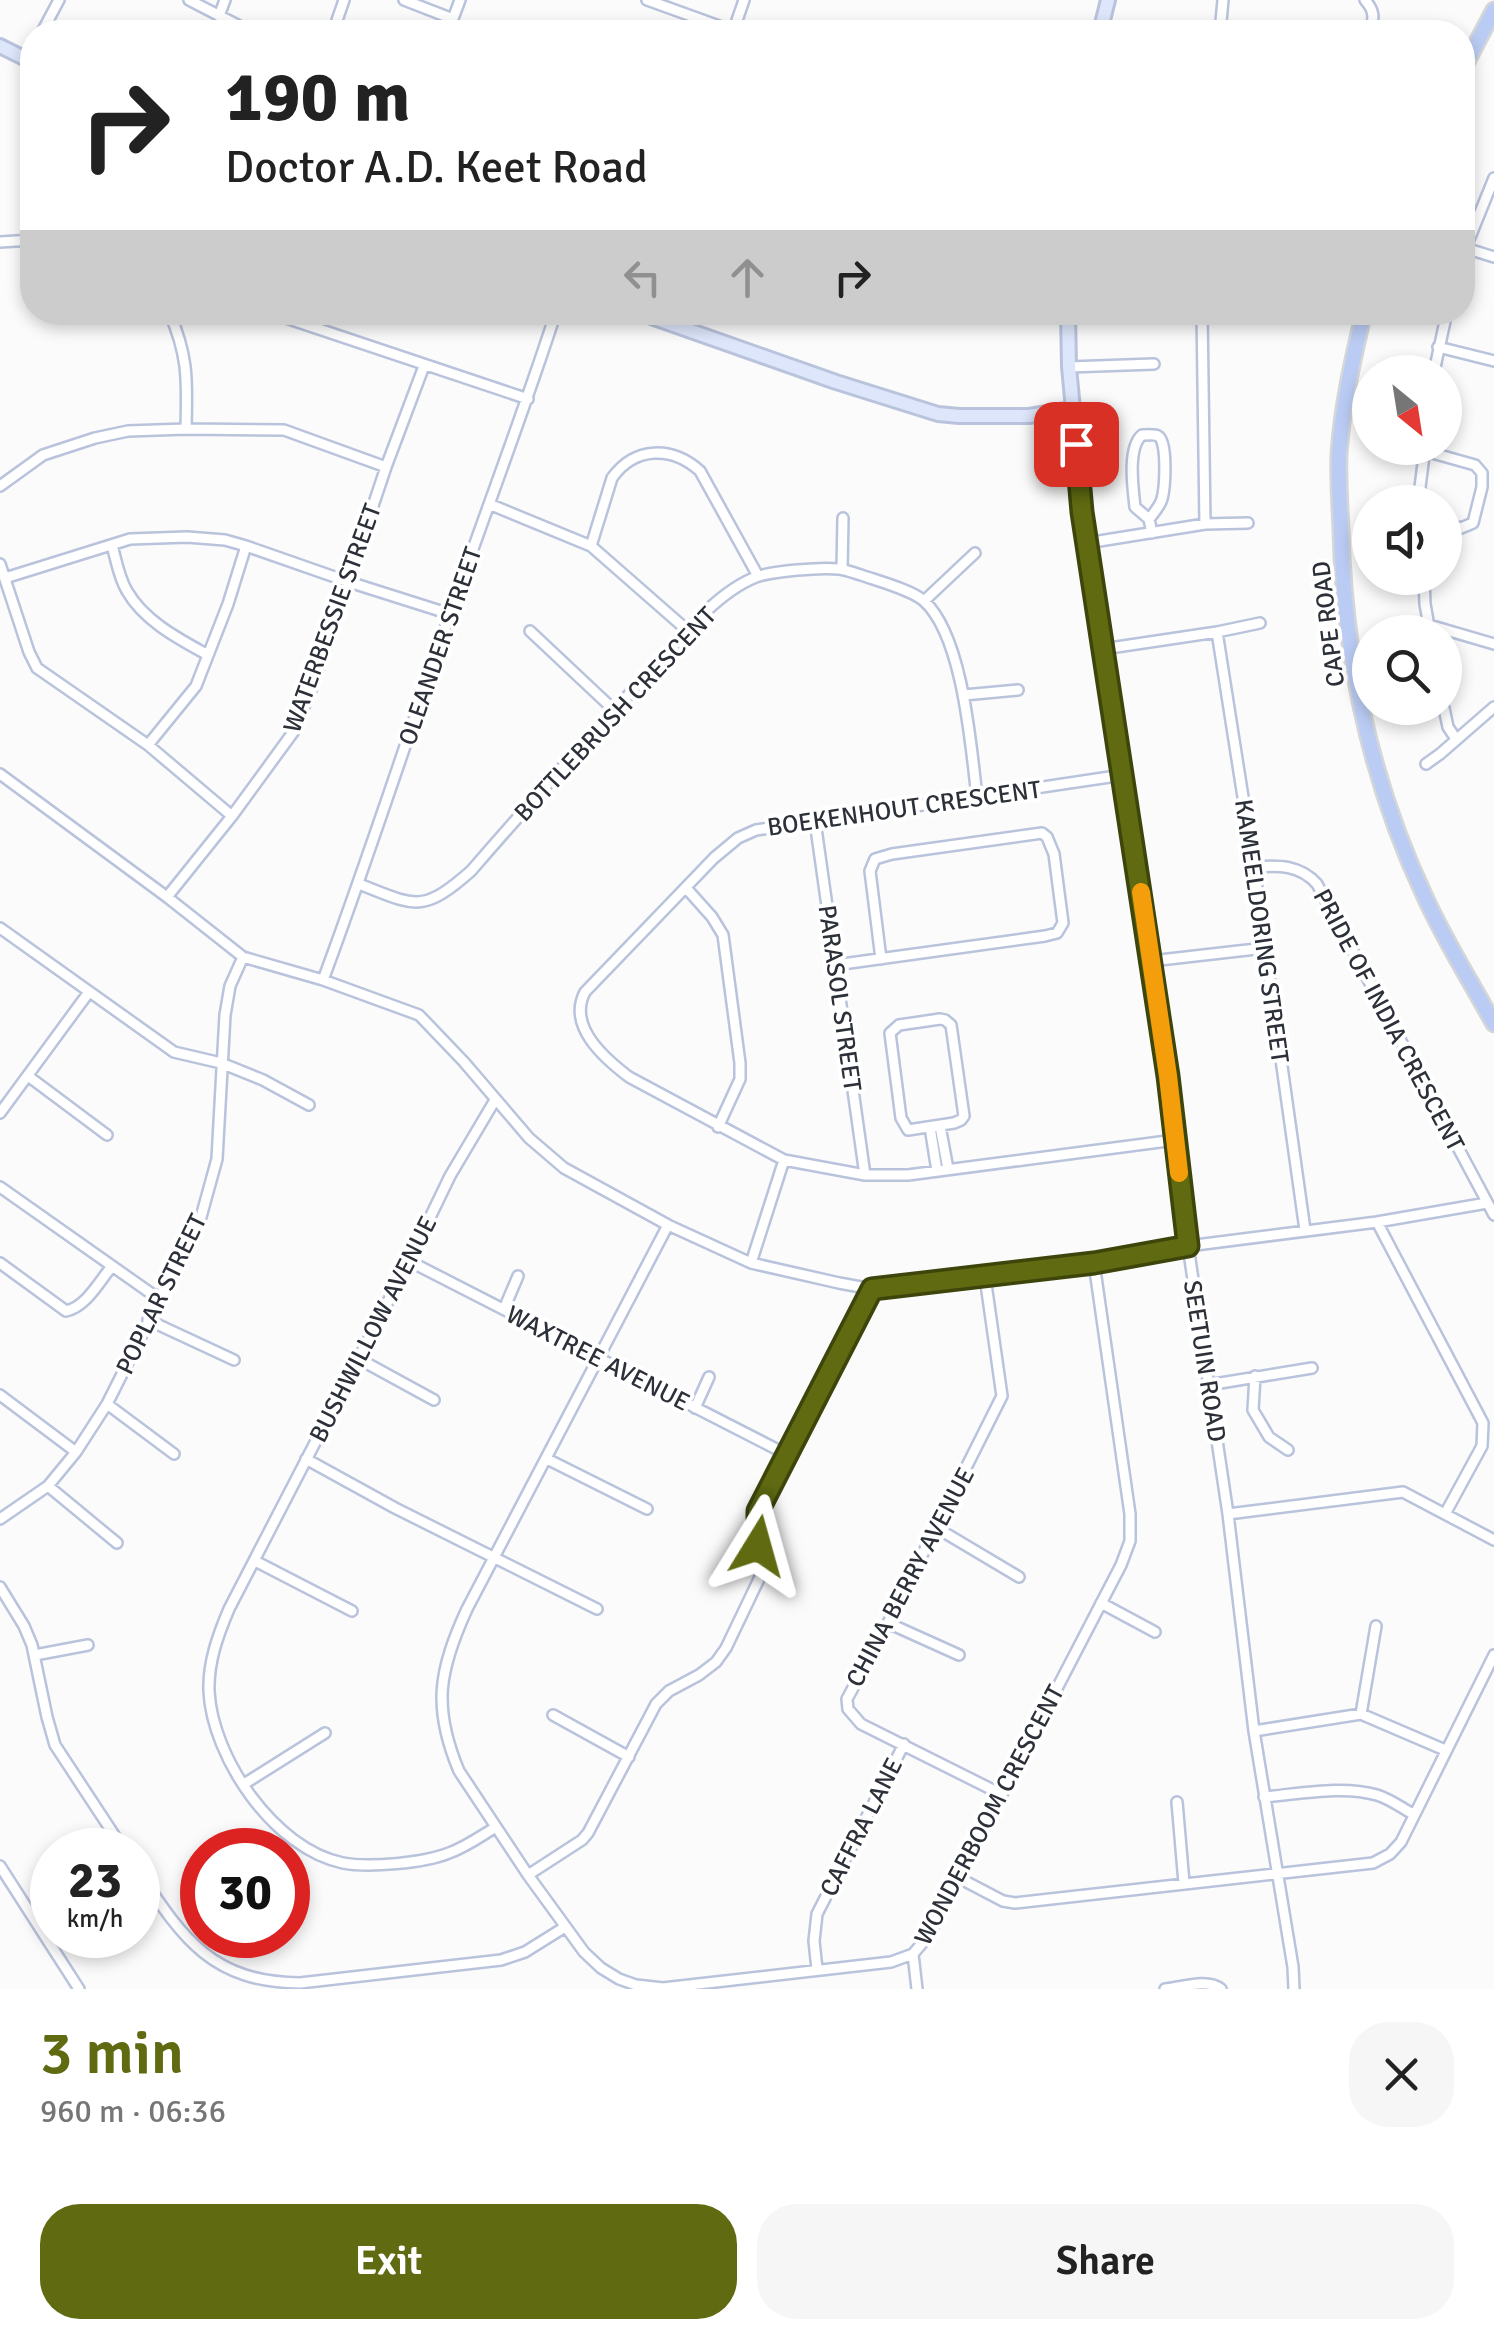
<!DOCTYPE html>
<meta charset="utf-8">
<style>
:root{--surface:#fff;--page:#f6f6f6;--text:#222;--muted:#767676;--accent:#5f6a11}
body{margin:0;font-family:Signika,sans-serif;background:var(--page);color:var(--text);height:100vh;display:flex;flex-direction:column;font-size:38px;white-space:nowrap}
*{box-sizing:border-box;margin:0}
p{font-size:32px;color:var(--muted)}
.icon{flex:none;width:55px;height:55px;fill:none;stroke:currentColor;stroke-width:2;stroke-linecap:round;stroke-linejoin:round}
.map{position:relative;height:1989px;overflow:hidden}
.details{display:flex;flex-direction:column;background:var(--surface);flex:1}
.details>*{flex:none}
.banner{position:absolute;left:20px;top:20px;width:1455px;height:305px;border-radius:40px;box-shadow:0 5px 15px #0003;background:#fff;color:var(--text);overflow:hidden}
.needle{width:65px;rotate:150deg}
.controls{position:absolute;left:1352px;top:355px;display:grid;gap:20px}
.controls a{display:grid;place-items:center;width:110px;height:110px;border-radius:50%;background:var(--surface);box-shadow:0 5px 15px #0003;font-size:50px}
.speed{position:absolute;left:30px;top:1828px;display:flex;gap:20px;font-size:50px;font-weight:700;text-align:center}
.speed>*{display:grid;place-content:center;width:130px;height:130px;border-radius:50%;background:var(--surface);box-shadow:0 5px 15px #0003;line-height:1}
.speed small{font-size:25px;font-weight:400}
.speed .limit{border:15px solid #d22;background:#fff;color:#111}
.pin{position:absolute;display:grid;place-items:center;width:85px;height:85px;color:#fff;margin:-42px;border-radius:20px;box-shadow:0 5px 15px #0006}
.me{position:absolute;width:110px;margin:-55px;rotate:8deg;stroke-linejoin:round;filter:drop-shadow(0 0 8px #0008)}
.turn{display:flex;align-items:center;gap:35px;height:210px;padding:0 40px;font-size:45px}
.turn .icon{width:130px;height:130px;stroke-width:2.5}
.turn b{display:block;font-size:70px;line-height:85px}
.lanes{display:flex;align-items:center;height:95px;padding:0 40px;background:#0003;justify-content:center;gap:50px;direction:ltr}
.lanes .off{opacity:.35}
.round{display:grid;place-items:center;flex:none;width:105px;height:105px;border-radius:40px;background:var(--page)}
.headline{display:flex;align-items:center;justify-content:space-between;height:170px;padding:0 40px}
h1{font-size:60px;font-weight:600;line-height:75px;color:var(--accent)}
.action{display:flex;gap:20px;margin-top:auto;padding:20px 40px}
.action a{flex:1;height:115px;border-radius:40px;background:var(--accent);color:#fff;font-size:40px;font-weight:600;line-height:115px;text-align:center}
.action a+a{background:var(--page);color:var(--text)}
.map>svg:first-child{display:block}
</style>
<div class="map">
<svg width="1494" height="1989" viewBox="0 0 1494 1989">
<rect width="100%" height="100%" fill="#fbfbfb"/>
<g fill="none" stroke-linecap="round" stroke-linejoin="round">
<g stroke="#b9c3dc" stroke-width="14">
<path id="street" d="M189,0l62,32
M404,0l49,19
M647,0l86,31
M1365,0c10,11 10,20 3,32
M219,16l6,-16
M42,32l17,-32
M333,32l11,-32
M448,32l12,-32
M733,32l11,-32
M1220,32l3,-32
M0,242l32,-2
M1465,248l29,9
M1462,257l32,-79
M169,312c20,45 18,70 17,117
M268,312l260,87
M1202,312l3,212
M1438,347l56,14
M1069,367l85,-3
M1434,372l13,-60
M1073,409l9,103 86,564 20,170 40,268 26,217 39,236 1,22
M1425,451l50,14 7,8v14l-9,36 -12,5 -16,-3
M0,486l43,-31 52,-17 33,-7 58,-2 98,1 102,37
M1421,502l-1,-15 5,-39
M489,504l102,42 97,85
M1149,519c5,-6 11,-13 13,-20 3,-11 6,-58 -4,-63 -3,-2 -13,-1 -16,-1 -15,13 -9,53 -7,72l14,12 3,14
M1087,543l118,-19 43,-1
M112,545c4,15 7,33 15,46 17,30 52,48 81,64
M591,546l21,-68c23,-32 60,-32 88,-7l58,105
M0,564l29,88 8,16 111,77 84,71
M842,569l1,-51
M5,578l125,-39 57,-2 38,3 21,6 103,36 101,32
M1424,578l1,26 5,28
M924,601l51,-48
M1429,625l65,19
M530,631l84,79
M1217,632l37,235 51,363
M1103,649l114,-17 43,-9
M964,695l54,-5
M1444,708l4,19 8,12
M148,745l48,-59 32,-82 18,-58
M1426,764l14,-10 54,-47
M0,774l167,123 76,60 80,23 96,35 45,47 65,76 35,30 104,57 83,38 88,20 33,6 23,-1 199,-25 94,-17 189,-24 110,-19
M1123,775l-367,55 -18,8 -24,20 -129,134c-18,34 19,66 44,85l155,83 81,15h43l267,-35
M815,821l50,354
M1254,867c25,-2 46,-2 63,17l177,331
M359,884c56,22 63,30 112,-13 58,-67 117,-133 178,-198 29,-32 66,-80 107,-96 17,-6 65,-10 83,-8 8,1 15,4 22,6 17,6 51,15 63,26 39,35 47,146 53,196
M687,889l25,28 11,18 17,128v16l-22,48
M167,897l65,-81 62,-85 19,-46 73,-218 38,-101
M0,928l174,124 47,11 42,17 46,25
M1151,961l114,-13
M835,965l210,-29 12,-3 6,-10 -9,-69 -7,-17 -5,-4 -150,21 -17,5 -5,12 11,88
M323,980c45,-121 85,-244 127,-366 35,-101 73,-200 106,-302
M940,1019l5,1 6,5 13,91 -3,4 -7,3 -46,7 -7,-12 -11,-85 9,-8z
M28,1076l79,59
M495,1100l-45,76 -41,85 -180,348c-11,26 -21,53 -20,82 3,66 65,158 134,172 26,5 81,0 106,-10 17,-6 32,-17 47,-26
M0,1113l89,-121
M940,1126l8,43
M930,1127l7,44
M0,1187l159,112
M1377,1222l106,201 -1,23 -37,68
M668,1225l-201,384c-28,61 -35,98 -8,162l69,104 56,77 17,16 18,11 17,6 27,3 228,-26 22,-8 16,-19 192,-370 9,-24v-27l-36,-251
M409,1261l377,193
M0,1263l66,48c20,-4 33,-29 46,-45
M751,1263l33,-103
M985,1277l17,119 -114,227 -41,76 1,10 13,15 140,70
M504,1309l14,-33
M148,1320l86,40
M359,1359l75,41
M1255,1376l-2,34 16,27 19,13
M1208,1385l104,-17
M0,1395l76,57
M107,1404l67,50
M695,1408l14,-31
M306,1459l89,49 202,101
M547,1459l100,50
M48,1486l69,57
M1228,1514l175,-22 91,48
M0,1519l48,-33 28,-34 31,-48 94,-187 16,-58 8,-144 5,-29 13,-29
M935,1527l84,50
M255,1561l97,50
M0,1587l24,39 8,19 15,72 8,28 69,105
M1101,1603l54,29
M888,1623l71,32
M35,1655l53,-10
M1361,1714l15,-88
M553,1715l76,42
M1254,1731l107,-17 84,36
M244,1784l81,-51
M1264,1797c36,-3 78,-12 113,-2 13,4 25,13 36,19
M1177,1802l7,81
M0,1866l79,123
M138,1871c45,67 73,111 162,112l201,-23 24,-8 40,-25
M528,1875l54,-35 6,-7 68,-129 13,-13 30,-16 17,-13 10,-14 34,-71 -2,-66 114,-222
M959,1878l44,23 12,2 358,-40 17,-9 11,-12 93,-187
M913,1954l4,35
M817,1969l-3,-28 3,-27 87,-170
M1165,1989c17,-2 43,-11 56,0"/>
</g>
<g stroke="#b9c3dc" stroke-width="18">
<path id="secondary" d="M1100,32l8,-32
M0,46l32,16
M637,312l199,70 102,32 21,2h70l44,-7 -4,-42 -1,-55"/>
</g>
<g stroke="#d5d6d7" stroke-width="19">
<path id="primary" d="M1462,71l32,-61
M1364,312c-11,46 -22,95 -25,142 -1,25 1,51 2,76 3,127 30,252 84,367 20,44 46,85 69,127"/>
</g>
<use href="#street" stroke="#fff" stroke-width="9"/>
<use href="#secondary" stroke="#dde6fa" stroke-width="12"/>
<use href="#primary" stroke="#bbccf4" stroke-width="14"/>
</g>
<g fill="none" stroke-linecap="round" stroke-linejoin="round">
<g stroke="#3e450b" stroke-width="25">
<path id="route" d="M758,1546v-35l114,-222 222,-26 94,-17 -20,-170 -86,-564 -6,-68"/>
</g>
<use href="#route" stroke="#5f6a11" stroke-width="18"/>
<path stroke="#f59e0b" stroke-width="18" d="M1141,892l27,184 11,97"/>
</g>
<g text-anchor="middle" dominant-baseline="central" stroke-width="8" stroke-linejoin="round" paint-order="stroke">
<g font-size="25" fill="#2c3039" stroke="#fff">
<text transform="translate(332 618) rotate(-70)">WATERBESSIE STREET</text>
<text transform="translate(1328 624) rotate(-97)">CAPE ROAD</text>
<text transform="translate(440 646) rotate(-71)">OLEANDER STREET</text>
<text transform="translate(615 714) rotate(-47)">BOTTLEBRUSH CRESCENT</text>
<text transform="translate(904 808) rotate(-8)">BOEKENHOUT CRESCENT</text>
<text transform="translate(1262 931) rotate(82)">KAMEELDORING STREET</text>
<text transform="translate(840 998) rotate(82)">PARASOL STREET</text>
<text transform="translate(1389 1020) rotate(62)">PRIDE OF INDIA CRESCENT</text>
<text transform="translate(161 1294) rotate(-64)">POPLAR STREET</text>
<text transform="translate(373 1329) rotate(-63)">BUSHWILLOW AVENUE</text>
<text transform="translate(598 1358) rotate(27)">WAXTREE AVENUE</text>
<text transform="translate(1205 1361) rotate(81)">SEETUIN ROAD</text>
<text transform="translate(910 1577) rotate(-62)">CHINA BERRY AVENUE</text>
<text transform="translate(989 1815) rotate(-62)">WONDERBOOM CRESCENT</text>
<text transform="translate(861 1827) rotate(-63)">CAFFRA LANE</text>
</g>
</g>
</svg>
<div class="controls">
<a><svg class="needle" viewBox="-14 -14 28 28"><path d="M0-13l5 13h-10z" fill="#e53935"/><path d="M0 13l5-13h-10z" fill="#767676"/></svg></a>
<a><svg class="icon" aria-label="sound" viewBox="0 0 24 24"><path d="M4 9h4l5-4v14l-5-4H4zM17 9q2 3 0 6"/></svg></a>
<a><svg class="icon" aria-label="search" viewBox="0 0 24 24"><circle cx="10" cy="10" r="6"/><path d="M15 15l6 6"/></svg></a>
</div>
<div class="speed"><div>23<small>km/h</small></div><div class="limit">30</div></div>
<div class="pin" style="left:1076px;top:444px;background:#d93025"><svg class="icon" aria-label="arrive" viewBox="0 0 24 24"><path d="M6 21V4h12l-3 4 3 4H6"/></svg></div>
<svg class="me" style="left:758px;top:1546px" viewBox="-20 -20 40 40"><path d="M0-17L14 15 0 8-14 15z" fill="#5f6a11" stroke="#fff" stroke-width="4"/></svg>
<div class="banner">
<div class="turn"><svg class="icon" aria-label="right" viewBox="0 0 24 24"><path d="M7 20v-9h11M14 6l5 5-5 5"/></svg><div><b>190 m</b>Doctor A.D. Keet Road</div></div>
<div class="lanes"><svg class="icon off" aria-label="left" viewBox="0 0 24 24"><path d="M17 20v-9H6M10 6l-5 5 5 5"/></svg><svg class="icon off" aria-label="ahead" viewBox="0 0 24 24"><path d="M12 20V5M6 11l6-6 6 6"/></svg><svg class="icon" aria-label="right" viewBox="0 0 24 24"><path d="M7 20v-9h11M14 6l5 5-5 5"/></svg></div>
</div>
</div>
<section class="details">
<div class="headline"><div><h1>3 min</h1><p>960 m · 06:36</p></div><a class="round"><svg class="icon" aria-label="close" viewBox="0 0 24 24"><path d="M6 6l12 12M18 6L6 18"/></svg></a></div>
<div class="action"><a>Exit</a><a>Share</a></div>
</section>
